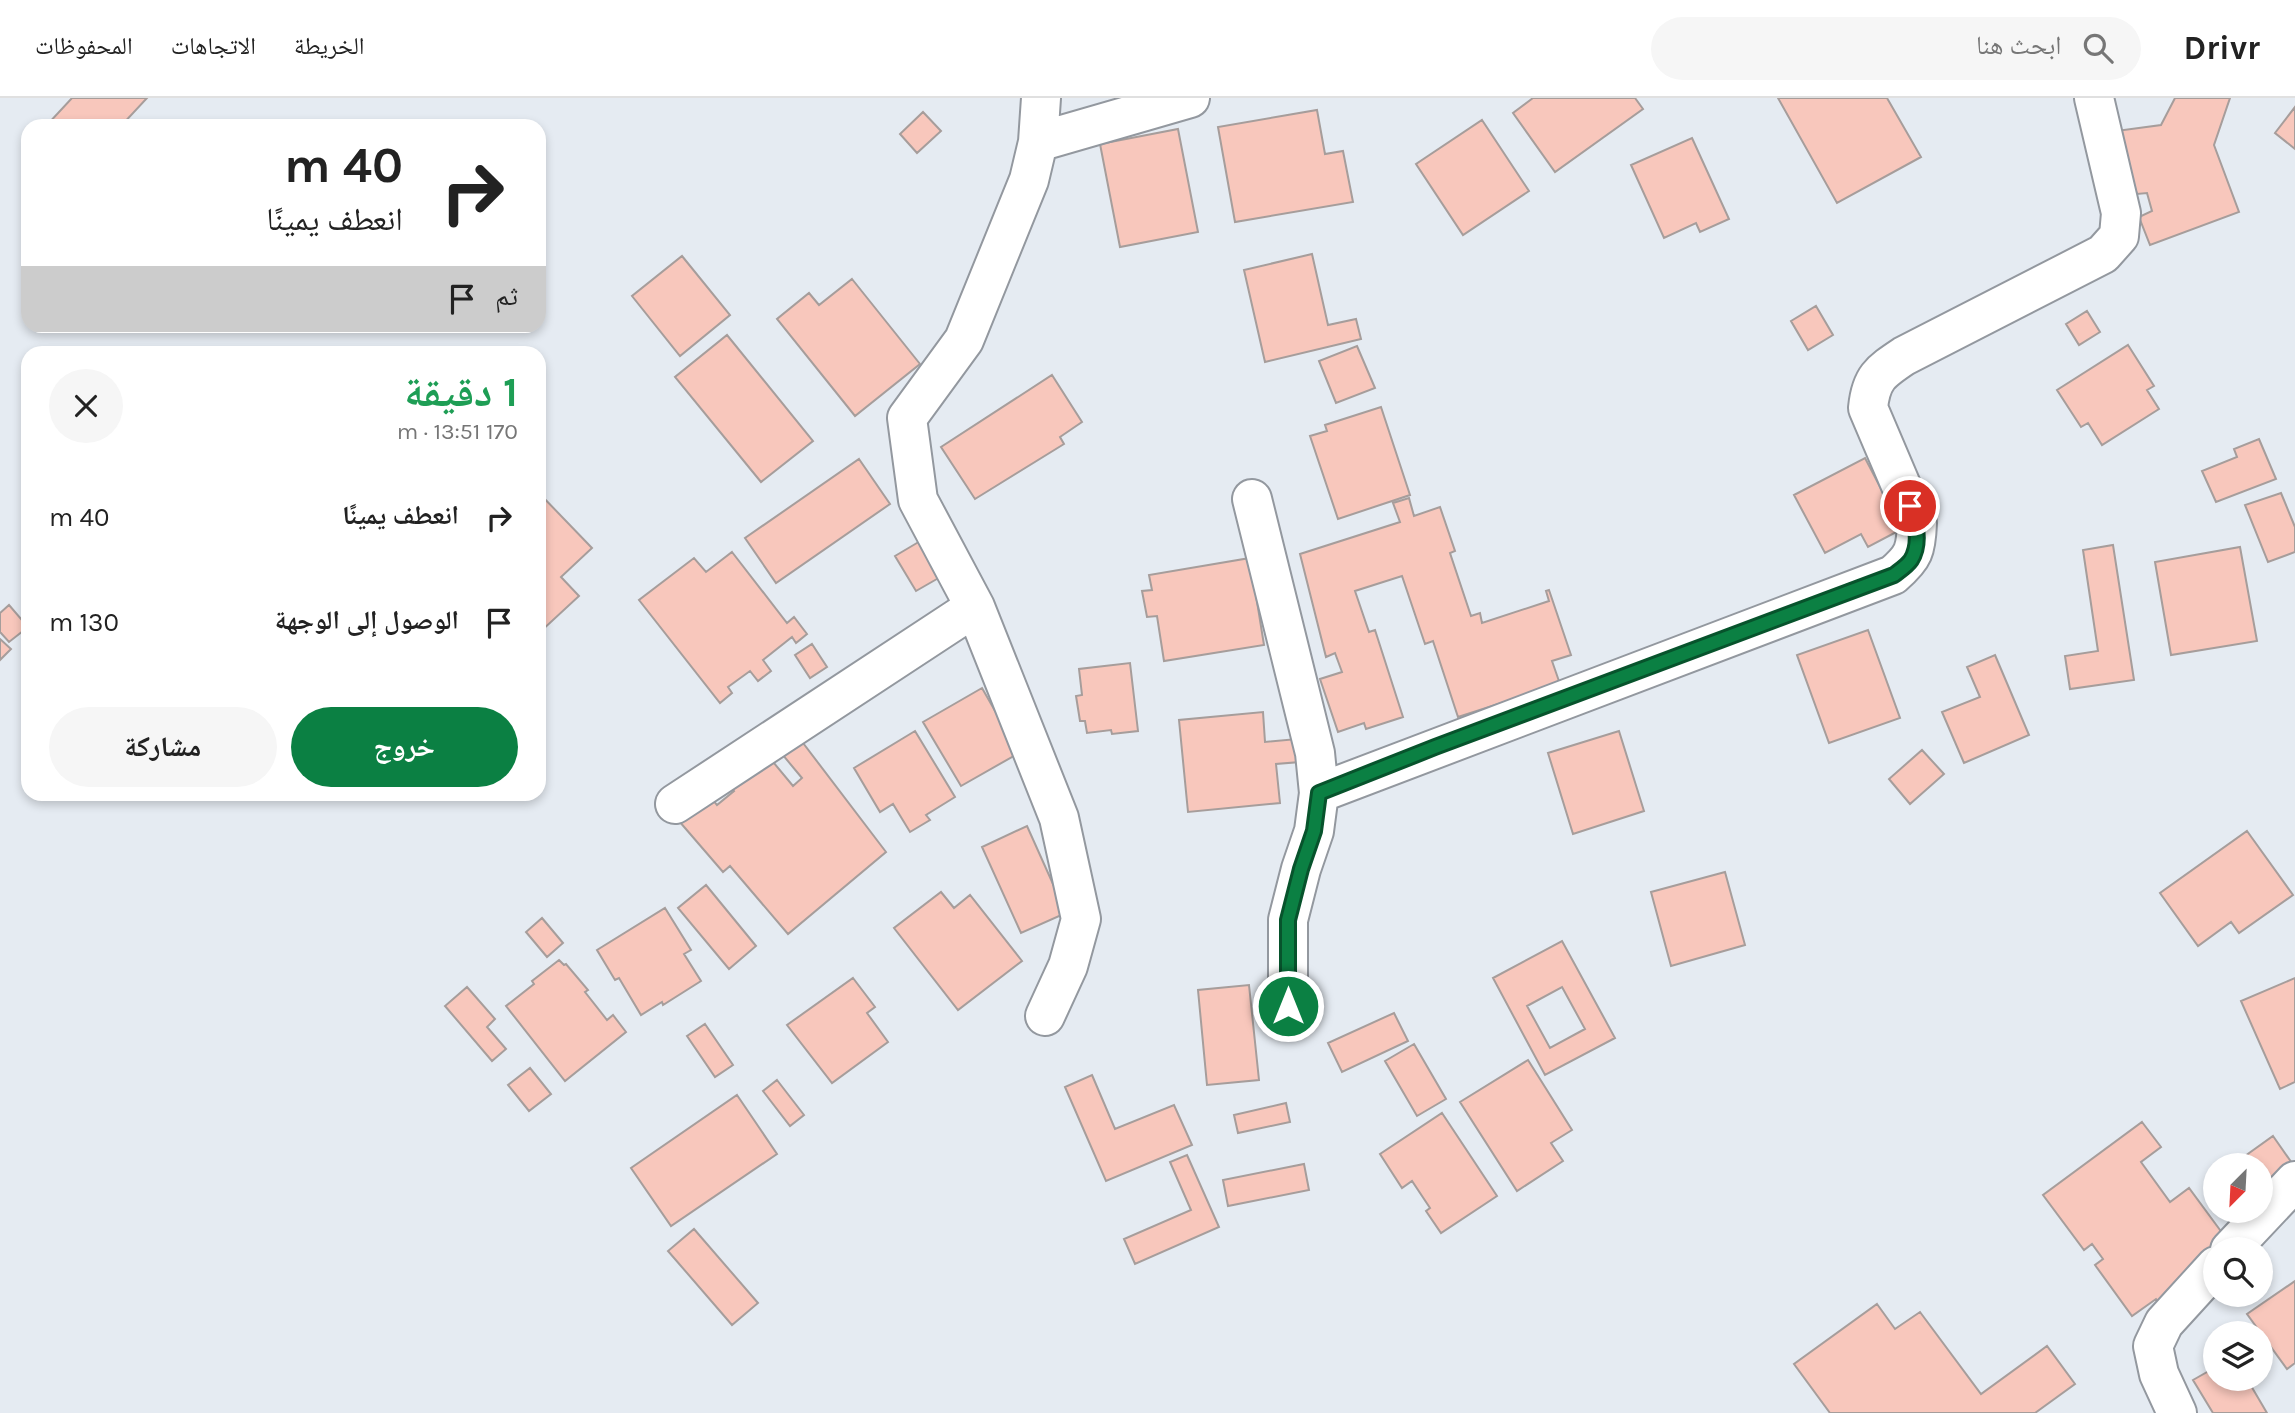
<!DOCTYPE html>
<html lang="ar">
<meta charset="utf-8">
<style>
:root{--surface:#fff;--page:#f6f6f6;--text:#222;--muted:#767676;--line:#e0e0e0;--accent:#0b8043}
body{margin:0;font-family:Karla,"Noto Naskh Arabic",sans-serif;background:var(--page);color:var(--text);direction:rtl;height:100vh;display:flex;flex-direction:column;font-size:26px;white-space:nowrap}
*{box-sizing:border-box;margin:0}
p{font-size:23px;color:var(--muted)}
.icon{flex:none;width:38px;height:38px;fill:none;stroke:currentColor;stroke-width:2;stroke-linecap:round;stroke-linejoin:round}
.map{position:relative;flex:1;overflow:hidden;direction:ltr}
.drawer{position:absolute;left:21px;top:248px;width:525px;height:455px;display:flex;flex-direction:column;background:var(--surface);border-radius:21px;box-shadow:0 4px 10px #0003;direction:rtl}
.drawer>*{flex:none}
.hud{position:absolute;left:21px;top:21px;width:525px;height:214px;border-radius:21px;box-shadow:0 4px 10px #0003;direction:rtl;background:#fff;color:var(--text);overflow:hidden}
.needle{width:46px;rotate:204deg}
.tools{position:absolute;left:2203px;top:1055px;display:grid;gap:14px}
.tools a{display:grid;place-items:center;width:70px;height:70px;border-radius:50%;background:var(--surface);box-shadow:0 4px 10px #0003;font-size:35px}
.pin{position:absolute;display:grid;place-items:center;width:60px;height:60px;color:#fff;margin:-30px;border:4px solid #fff;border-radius:50%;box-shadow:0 2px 7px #0007}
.me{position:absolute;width:77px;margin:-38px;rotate:0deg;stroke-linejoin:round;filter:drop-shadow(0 0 5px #0008)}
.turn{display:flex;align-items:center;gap:24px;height:147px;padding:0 28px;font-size:32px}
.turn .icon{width:91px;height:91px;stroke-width:2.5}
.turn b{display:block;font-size:49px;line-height:60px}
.then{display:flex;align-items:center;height:66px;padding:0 28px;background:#0003;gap:14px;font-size:26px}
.round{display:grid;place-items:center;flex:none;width:74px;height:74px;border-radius:37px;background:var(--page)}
.overview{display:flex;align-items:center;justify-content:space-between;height:119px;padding:0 28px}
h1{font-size:42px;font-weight:700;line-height:52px;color:#1e9e55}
.cta{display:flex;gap:14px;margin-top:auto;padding:14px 28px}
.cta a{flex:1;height:80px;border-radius:42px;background:var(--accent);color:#fff;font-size:28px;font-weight:700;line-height:80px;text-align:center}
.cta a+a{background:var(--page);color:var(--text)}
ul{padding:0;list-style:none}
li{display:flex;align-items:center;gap:21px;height:105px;padding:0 28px}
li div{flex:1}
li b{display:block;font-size:26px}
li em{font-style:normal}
header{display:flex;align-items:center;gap:42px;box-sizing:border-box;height:98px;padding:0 35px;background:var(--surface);border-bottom:2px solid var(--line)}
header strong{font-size:33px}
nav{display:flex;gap:38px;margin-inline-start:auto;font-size:24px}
.search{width:490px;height:63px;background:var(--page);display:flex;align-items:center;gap:18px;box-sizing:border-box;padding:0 24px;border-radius:38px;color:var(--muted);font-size:26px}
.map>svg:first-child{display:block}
</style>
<header>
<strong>Drivr</strong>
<div class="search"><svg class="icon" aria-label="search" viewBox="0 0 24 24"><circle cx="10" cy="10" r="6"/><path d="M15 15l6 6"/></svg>ابحث هنا</div>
<nav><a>الخريطة</a><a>الاتجاهات</a><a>المحفوظات</a></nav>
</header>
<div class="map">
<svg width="2295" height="1315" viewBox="0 0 2295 1315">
<rect width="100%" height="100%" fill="#e5ebf2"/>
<path fill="#f8c7bc" stroke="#a69d9b" stroke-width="2" fill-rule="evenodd" d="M72,0h75l-26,28h-75z
M1533,0h102l8,11 -88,63 -42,-59z
M1778,0h109l34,59 -84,46z
M2175,0h55l-16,47 25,67 -89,33 -11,-28 13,-6 -5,-18 -10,1 -21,-63 45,-6z
M2295,9v42l-20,-16z
M1317,12l8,44 18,-3 10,51 -118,20 -17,-95z
M923,14l18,19 -24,22 -17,-19z
M1482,22l47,71 -66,44 -47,-71z
M1178,31l20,103 -78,15 -20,-103z
M1692,40l37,81 -29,13 -4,-9 -32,15 -33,-73z
M1312,156l16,71 28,-6 5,20 -96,23 -21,-92z
M682,158l48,59 -50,41 -48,-60z
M852,181l68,85 -65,52 -78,-97 32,-26 10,12z
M1816,208l17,29 -25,15 -17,-29z
M2087,213l13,21 -21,13 -13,-21z
M727,237l86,106 -52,41 -86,-105z
M2128,247l26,41 -7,4 12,19 -57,36 -14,-22 -7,4 -24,-37z
M1357,248l18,42 -39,15 -17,-42z
M1052,277l30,47 -22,15 4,7 -89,55 -34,-52z
M1381,309l29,88 -72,24 -28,-83 17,-5 -2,-6z
M2259,341l17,40 -60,23 -14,-31 35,-14 -3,-8z
M1865,360l37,71 -34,18 -7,-13 -36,19 -31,-58z
M859,361l31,45 -114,79 -31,-45z
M539,395l53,55 -31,29 18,19 -40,37z
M2281,395l14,34v25l-27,10 -23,-57z
M1409,400l5,18 26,-9 15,44 -5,2 21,63 9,-3 2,10 67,-22 -3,-10 3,-1 22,65 -19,6 8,23 -102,33 -25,-76 -8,3 -23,-68 -47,15 14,41 6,-2 28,87 -37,12 -2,-6 -26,9 -18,-53 22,-7 -7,-19 -9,4 -26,-103 100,-32 -7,-19z
M927,439l22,35 -33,19 -21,-35z
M2113,447l21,135 -64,9 -5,-33 33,-5 -15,-101z
M2240,449l17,94 -86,14 -16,-93z
M732,454l55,71 7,-6 13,17 -11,9 -4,-6 -29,23 8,11 -13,10 -8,-10 -22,16 4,6 -12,10 -81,-103 55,-42 12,14z
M1250,460l14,87 -100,16 -7,-45 -10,1 -5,-26 10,-1 -3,-15z
M9,507l19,22 -19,15 -9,-10v-19z
M1868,532l32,88 -71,25 -32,-88z
M0,541l11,10 -11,11z
M812,546l15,23 -17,11 -15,-23z
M1995,557l34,80 -65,28 -22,-51 38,-15 -13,-30z
M1130,565l8,68 -26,3 -1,-4 -24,3 -2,-12h-5l-4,-25 6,-1 -3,-26z
M982,590l37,65 -58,33 -38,-64z
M1263,614l2,30 32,-3 3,23 -24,2 4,39 -92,9 -9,-92z
M915,633l40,66 -29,18 4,5 -20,12 -17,-28 -13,8 -26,-44z
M1619,633l25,80 -71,23 -25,-81z
M800,641l86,113 -98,82 -58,-68 -7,6 -44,-51 30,-26 8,10 17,-14 -7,-9 37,-31 29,35 9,-8 -20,-24z
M1922,652l22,24 -34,30 -21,-25z
M1027,728l39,87 -45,20 -39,-86z
M2247,733l46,64 -54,38 -8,-11 -33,24 -38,-53z
M1725,774l20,73 -74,21 -20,-74z
M706,787l50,61 -27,23 -51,-61z
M941,794l13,16 16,-13 52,66 -64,49 -64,-82z
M665,810l26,42 -7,4 17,27 -38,24 -1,-3 -21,13 -22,-37 -4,2 -18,-30z
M542,820l21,25 -16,14 -21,-25z
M1562,843l53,97 -70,37 -52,-97zM1562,889l23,42 -35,19 -23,-42z
M559,862l5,5 2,-1 22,26 -3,2 22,28 6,-5 13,17 -61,49 -59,-75 28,-22 -2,-3z
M853,880l22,29 -8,6 21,29 -56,41 -45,-58z
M2295,880v104l-15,7 -39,-88z
M1249,887l10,95 -52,5 -9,-95z
M467,889l28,32 -8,8 19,22 -14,12 -47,-55z
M1394,915l14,28 -66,31 -14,-29z
M705,926l28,41 -18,12 -28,-41z
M1414,946l32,55 -29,17 -32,-55z
M1528,962l44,70 -21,13 12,18 -46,30 -57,-89z
M530,970l21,26 -22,17 -21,-26z
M1092,977l23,54 59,-24 18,40 -86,36 -41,-94z
M777,982l27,35 -14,11 -27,-35z
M737,997l40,59 -106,72 -40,-58z
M1286,1005l4,19 -52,11 -4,-18z
M1442,1015l55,83 -56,37 -15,-22 4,-3 -18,-27 -10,7 -22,-34z
M2142,1024l19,25 -20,15 29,40 19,-14 45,61 -74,55 -4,-5 -24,17 -37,-51 8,-6 -11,-15 -8,6 -41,-55z
M2273,1038l21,30 -29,19 -4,-5v-14h-10l-6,-10z
M1187,1057l32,72 -84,37 -11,-25 67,-29 -21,-48z
M1304,1066l5,26 -81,16 -5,-26z
M694,1131l64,74 -26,22 -64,-74z
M2295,1183v82l-8,6 -40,-55z
M1877,1206l18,25 25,-17 61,82 66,-48 28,38 -40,29h-205l-36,-49z
M2216,1269v12h31l20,34h-54l-20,-33z"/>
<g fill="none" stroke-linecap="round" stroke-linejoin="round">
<g stroke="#93989f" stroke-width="42">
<path id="minor" d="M1041,0l-3,44 -9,38 -65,160 -57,78 11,82 57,107 84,211 22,101 -13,47 -23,50
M1038,44l152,-44
M1252,401l63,254 4,40
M675,706l300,-197
M1288,908v-86l13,-51 13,-38 5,-38 574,-218c21,-18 23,-25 24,-52l-49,-115c3,-30 12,-36 36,-52l199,-102 16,-18 2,-23 -27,-115
M2230,1152l65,-69
M2177,1315l-18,-39 -6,-28 11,-23 52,-57"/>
</g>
<use href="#minor" stroke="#fff" stroke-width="38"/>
</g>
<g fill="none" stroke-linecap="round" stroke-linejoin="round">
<g stroke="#07532c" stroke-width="18">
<path id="route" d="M1288,908v-86l13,-51 13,-38 5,-38 116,-46 459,-172c5,-4 13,-9 17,-15 10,-16 5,-38 -1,-54"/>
</g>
<use href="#route" stroke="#0b8043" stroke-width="12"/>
</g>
</svg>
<div class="tools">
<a><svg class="needle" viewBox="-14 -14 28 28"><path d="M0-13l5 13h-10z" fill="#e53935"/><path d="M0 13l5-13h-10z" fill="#767676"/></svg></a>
<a><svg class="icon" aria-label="search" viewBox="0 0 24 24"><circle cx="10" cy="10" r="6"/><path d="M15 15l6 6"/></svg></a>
<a><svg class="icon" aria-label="layers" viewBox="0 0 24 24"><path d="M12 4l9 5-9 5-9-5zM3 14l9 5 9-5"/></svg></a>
</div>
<div class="pin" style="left:1910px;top:408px;background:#d93025"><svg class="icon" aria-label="arrive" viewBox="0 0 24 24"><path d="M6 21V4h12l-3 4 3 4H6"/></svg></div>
<svg class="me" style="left:1288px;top:908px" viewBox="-20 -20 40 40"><circle r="17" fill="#0b8043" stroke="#fff" stroke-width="3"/><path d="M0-11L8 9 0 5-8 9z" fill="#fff"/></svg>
<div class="hud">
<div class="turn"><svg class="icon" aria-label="right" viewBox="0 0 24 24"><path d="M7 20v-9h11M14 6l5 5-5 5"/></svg><div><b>40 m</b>انعطف يمينًا</div></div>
<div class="then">ثم<svg class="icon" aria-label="arrive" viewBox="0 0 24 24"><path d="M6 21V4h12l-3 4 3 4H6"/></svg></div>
</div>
<section class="drawer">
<div class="overview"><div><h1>1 دقيقة</h1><p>170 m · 13:51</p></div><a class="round"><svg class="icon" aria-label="close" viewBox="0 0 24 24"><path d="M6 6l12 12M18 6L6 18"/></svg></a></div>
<ul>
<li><svg class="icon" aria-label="right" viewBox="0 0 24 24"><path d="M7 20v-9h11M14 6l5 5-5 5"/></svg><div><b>انعطف يمينًا</b></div><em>40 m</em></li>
<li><svg class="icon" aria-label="arrive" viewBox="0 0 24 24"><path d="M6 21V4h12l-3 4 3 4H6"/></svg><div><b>الوصول إلى الوجهة</b></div><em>130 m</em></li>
</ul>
<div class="cta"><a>خروج</a><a>مشاركة</a></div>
</section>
</div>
